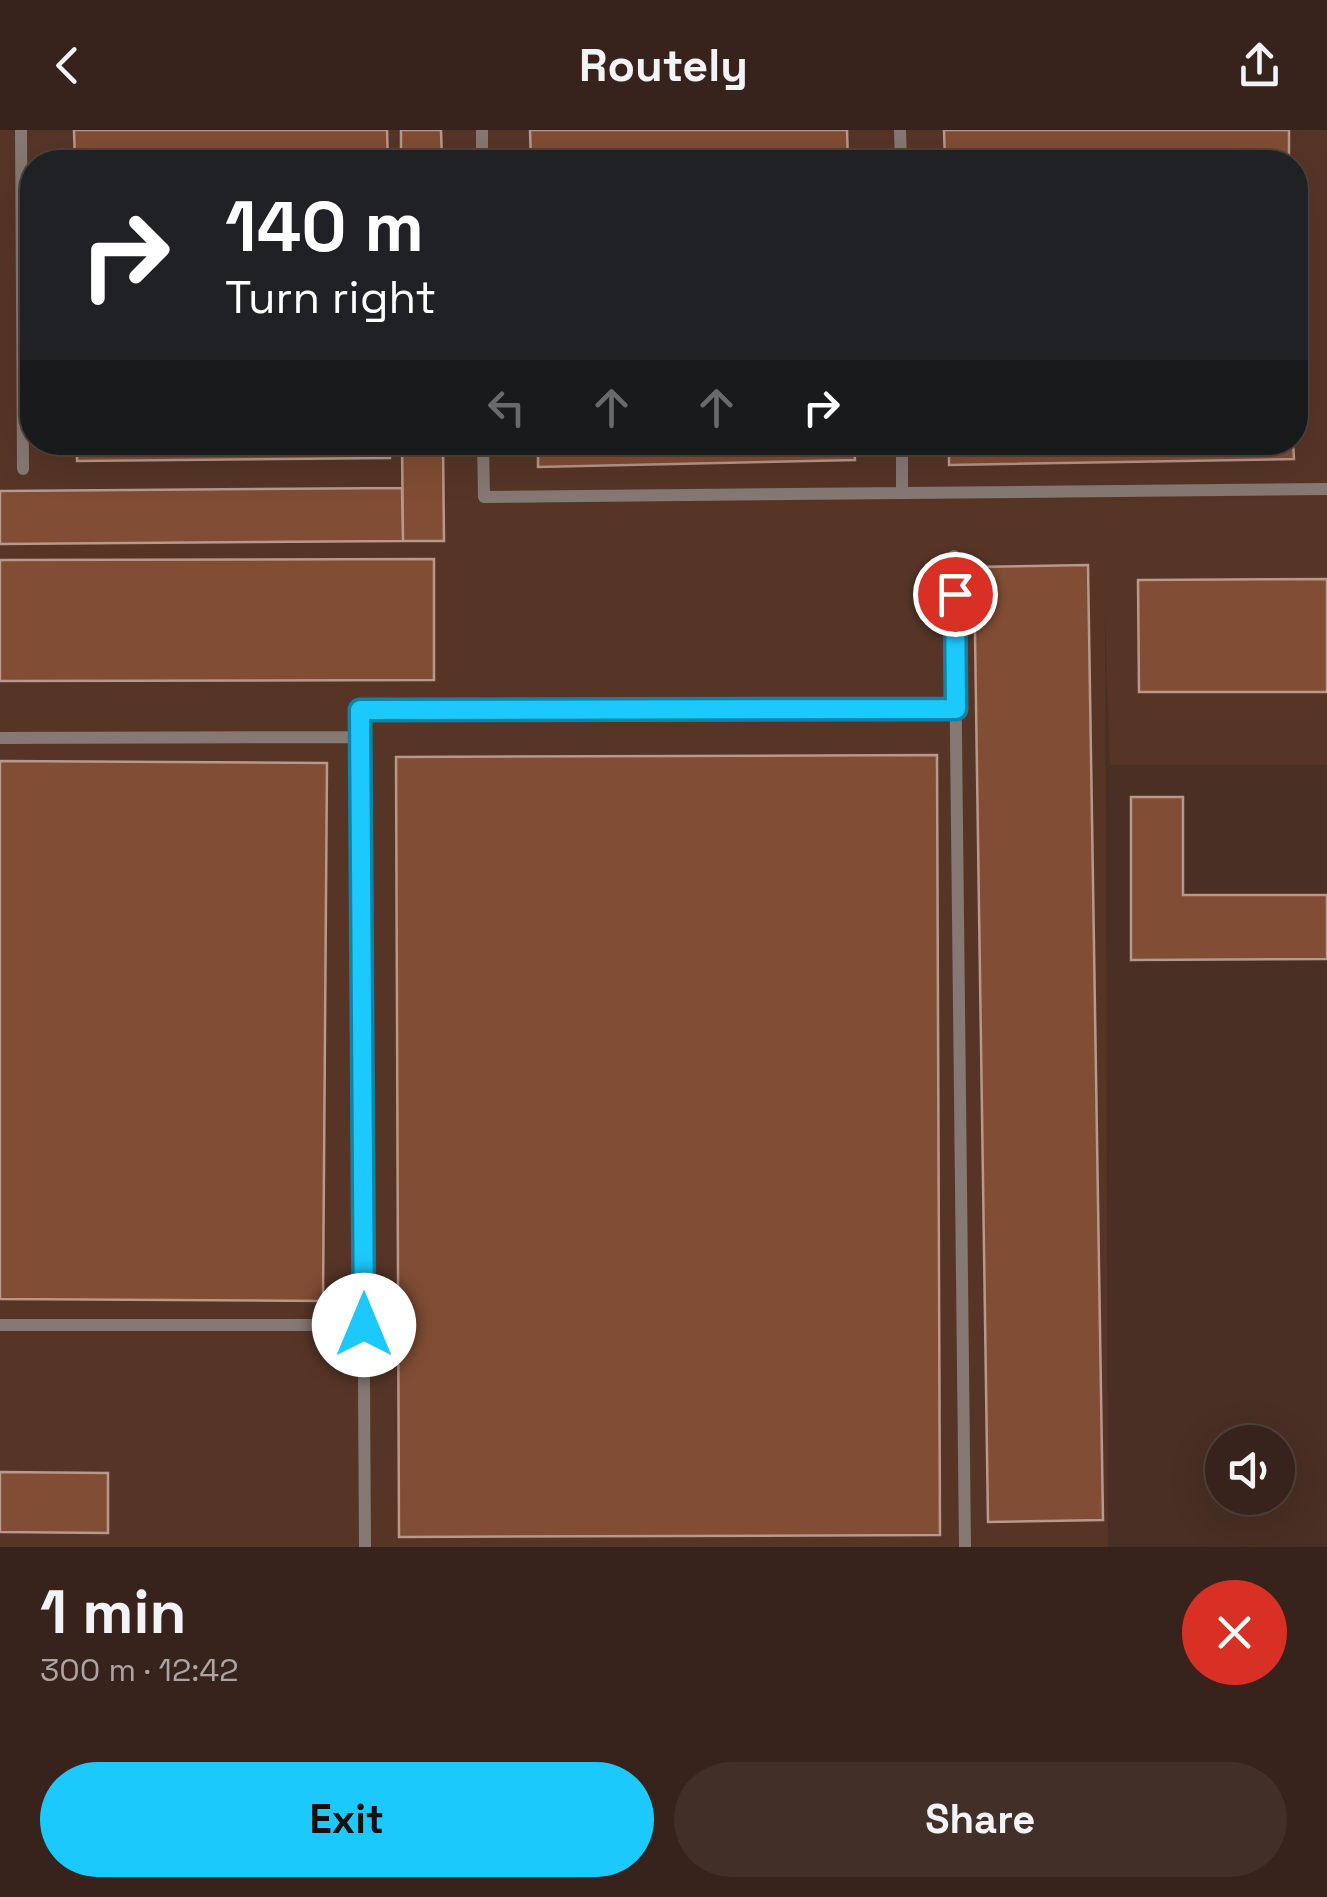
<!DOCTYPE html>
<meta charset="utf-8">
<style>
:root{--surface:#37231b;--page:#422f28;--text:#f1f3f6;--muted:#aaa4a3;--line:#51403a;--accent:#1cc9fc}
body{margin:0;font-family:"Space Grotesk",sans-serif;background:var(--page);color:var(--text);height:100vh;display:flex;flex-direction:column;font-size:38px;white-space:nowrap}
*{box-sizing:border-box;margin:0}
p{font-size:32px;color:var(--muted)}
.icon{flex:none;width:55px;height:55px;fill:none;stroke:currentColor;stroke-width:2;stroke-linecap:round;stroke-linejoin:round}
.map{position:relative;height:1417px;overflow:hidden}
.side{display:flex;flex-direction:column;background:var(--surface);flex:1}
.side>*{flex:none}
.banner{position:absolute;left:20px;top:20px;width:1288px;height:305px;border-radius:40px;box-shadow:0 10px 40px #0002,0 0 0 2px var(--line);background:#202124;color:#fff;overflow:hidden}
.tools{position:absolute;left:1205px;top:1295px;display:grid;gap:20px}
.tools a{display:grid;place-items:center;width:90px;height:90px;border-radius:50%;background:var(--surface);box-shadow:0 10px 40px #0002,0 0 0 2px var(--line);font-size:50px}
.pin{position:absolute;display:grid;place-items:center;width:85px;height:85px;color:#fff;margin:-42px;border:5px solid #fff;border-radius:50%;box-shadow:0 2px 10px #0007}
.me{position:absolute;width:110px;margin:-55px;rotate:0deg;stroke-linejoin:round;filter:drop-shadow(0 0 8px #0008)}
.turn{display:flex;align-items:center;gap:35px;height:210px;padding:0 40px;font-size:45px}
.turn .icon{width:130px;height:130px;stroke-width:2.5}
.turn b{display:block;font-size:70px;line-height:85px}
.lanes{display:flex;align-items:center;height:95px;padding:0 40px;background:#0003;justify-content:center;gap:50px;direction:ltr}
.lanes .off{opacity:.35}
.round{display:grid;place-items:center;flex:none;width:105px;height:105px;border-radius:52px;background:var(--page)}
.overview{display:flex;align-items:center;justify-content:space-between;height:170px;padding:0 40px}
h1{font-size:60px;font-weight:700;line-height:75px}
.primary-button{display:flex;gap:20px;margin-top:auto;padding:20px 40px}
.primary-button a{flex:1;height:115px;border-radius:60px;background:var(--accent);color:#111;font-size:40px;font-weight:700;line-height:115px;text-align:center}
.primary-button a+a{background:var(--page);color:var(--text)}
header{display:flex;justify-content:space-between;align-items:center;height:130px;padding:0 40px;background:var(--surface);font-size:45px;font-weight:700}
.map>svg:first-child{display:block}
</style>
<header><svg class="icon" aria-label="back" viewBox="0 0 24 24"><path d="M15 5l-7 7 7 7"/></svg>Routely<svg class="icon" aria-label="share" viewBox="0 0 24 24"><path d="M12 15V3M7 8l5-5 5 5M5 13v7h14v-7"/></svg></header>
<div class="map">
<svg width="1327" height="1417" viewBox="0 0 1327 1417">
<rect width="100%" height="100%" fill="#492f24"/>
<path fill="#563527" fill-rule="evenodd" d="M0,0h1327v635h-217l-5,-152 3,934h-1108zM32,32h1263v280h-1263z"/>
<path fill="#814d34" stroke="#b7988a" stroke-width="2.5" d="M74,0h313l1,32h-313z
M401,0h40l1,32h-41z
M530,0h317l1,32h-317z
M944,0h345v32h-344z
M77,312h313v16l-313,3z
M402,312h41l1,99h-41z
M538,312h316l1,18 -317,7z
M949,312h344l1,17 -345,6z
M402,358l1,53 -403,3v-53z
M434,429v121l-434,1v-121z
M1088,435l15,955 -115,2 -14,-955z
M1327,449v113h-188l-1,-112z
M937,625l3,780 -541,2 -3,-780z
M0,631l327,2 -4,538 -323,-2z
M1131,667h52v98h144v64l-196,1z
M0,1342l108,1v60l-108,-1z"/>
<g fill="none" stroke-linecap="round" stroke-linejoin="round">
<path stroke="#867872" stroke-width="12" d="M21,0l2,339
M482,0v32
M900,0l1,32
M483,312l1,55 843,-8
M902,312v51
M954,426l11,991
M0,608l360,-1
M0,1195h364
M365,1417l-5,-837 596,-1"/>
</g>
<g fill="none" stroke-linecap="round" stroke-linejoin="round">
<g stroke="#1283a4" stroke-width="25">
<path id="route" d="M364,1195l-4,-615 596,-1 -1,-115"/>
</g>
<use href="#route" stroke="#1cc9fc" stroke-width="18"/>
</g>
</svg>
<div class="tools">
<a><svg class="icon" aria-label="sound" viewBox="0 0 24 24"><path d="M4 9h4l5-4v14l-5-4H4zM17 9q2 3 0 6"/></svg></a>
</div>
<div class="pin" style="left:955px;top:464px;background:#d93025"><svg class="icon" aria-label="arrive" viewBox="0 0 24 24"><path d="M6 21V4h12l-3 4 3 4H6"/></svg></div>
<svg class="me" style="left:364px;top:1195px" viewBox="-20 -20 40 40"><circle r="19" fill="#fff"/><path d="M0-13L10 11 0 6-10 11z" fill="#1cc9fc"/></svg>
<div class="banner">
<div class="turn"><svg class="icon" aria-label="right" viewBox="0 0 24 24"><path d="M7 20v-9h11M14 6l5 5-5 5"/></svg><div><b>140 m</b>Turn right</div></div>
<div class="lanes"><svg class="icon off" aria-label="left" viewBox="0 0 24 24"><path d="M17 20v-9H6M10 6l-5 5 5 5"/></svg><svg class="icon off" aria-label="ahead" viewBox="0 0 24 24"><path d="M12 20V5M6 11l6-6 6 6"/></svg><svg class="icon off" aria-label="ahead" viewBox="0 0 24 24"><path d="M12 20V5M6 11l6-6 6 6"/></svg><svg class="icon" aria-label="right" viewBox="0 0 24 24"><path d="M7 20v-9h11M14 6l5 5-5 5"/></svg></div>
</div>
</div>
<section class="side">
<div class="overview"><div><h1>1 min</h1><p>300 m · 12:42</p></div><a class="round" style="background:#d93025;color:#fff"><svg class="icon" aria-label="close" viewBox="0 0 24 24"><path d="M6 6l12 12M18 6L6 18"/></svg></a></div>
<div class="primary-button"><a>Exit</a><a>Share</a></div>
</section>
